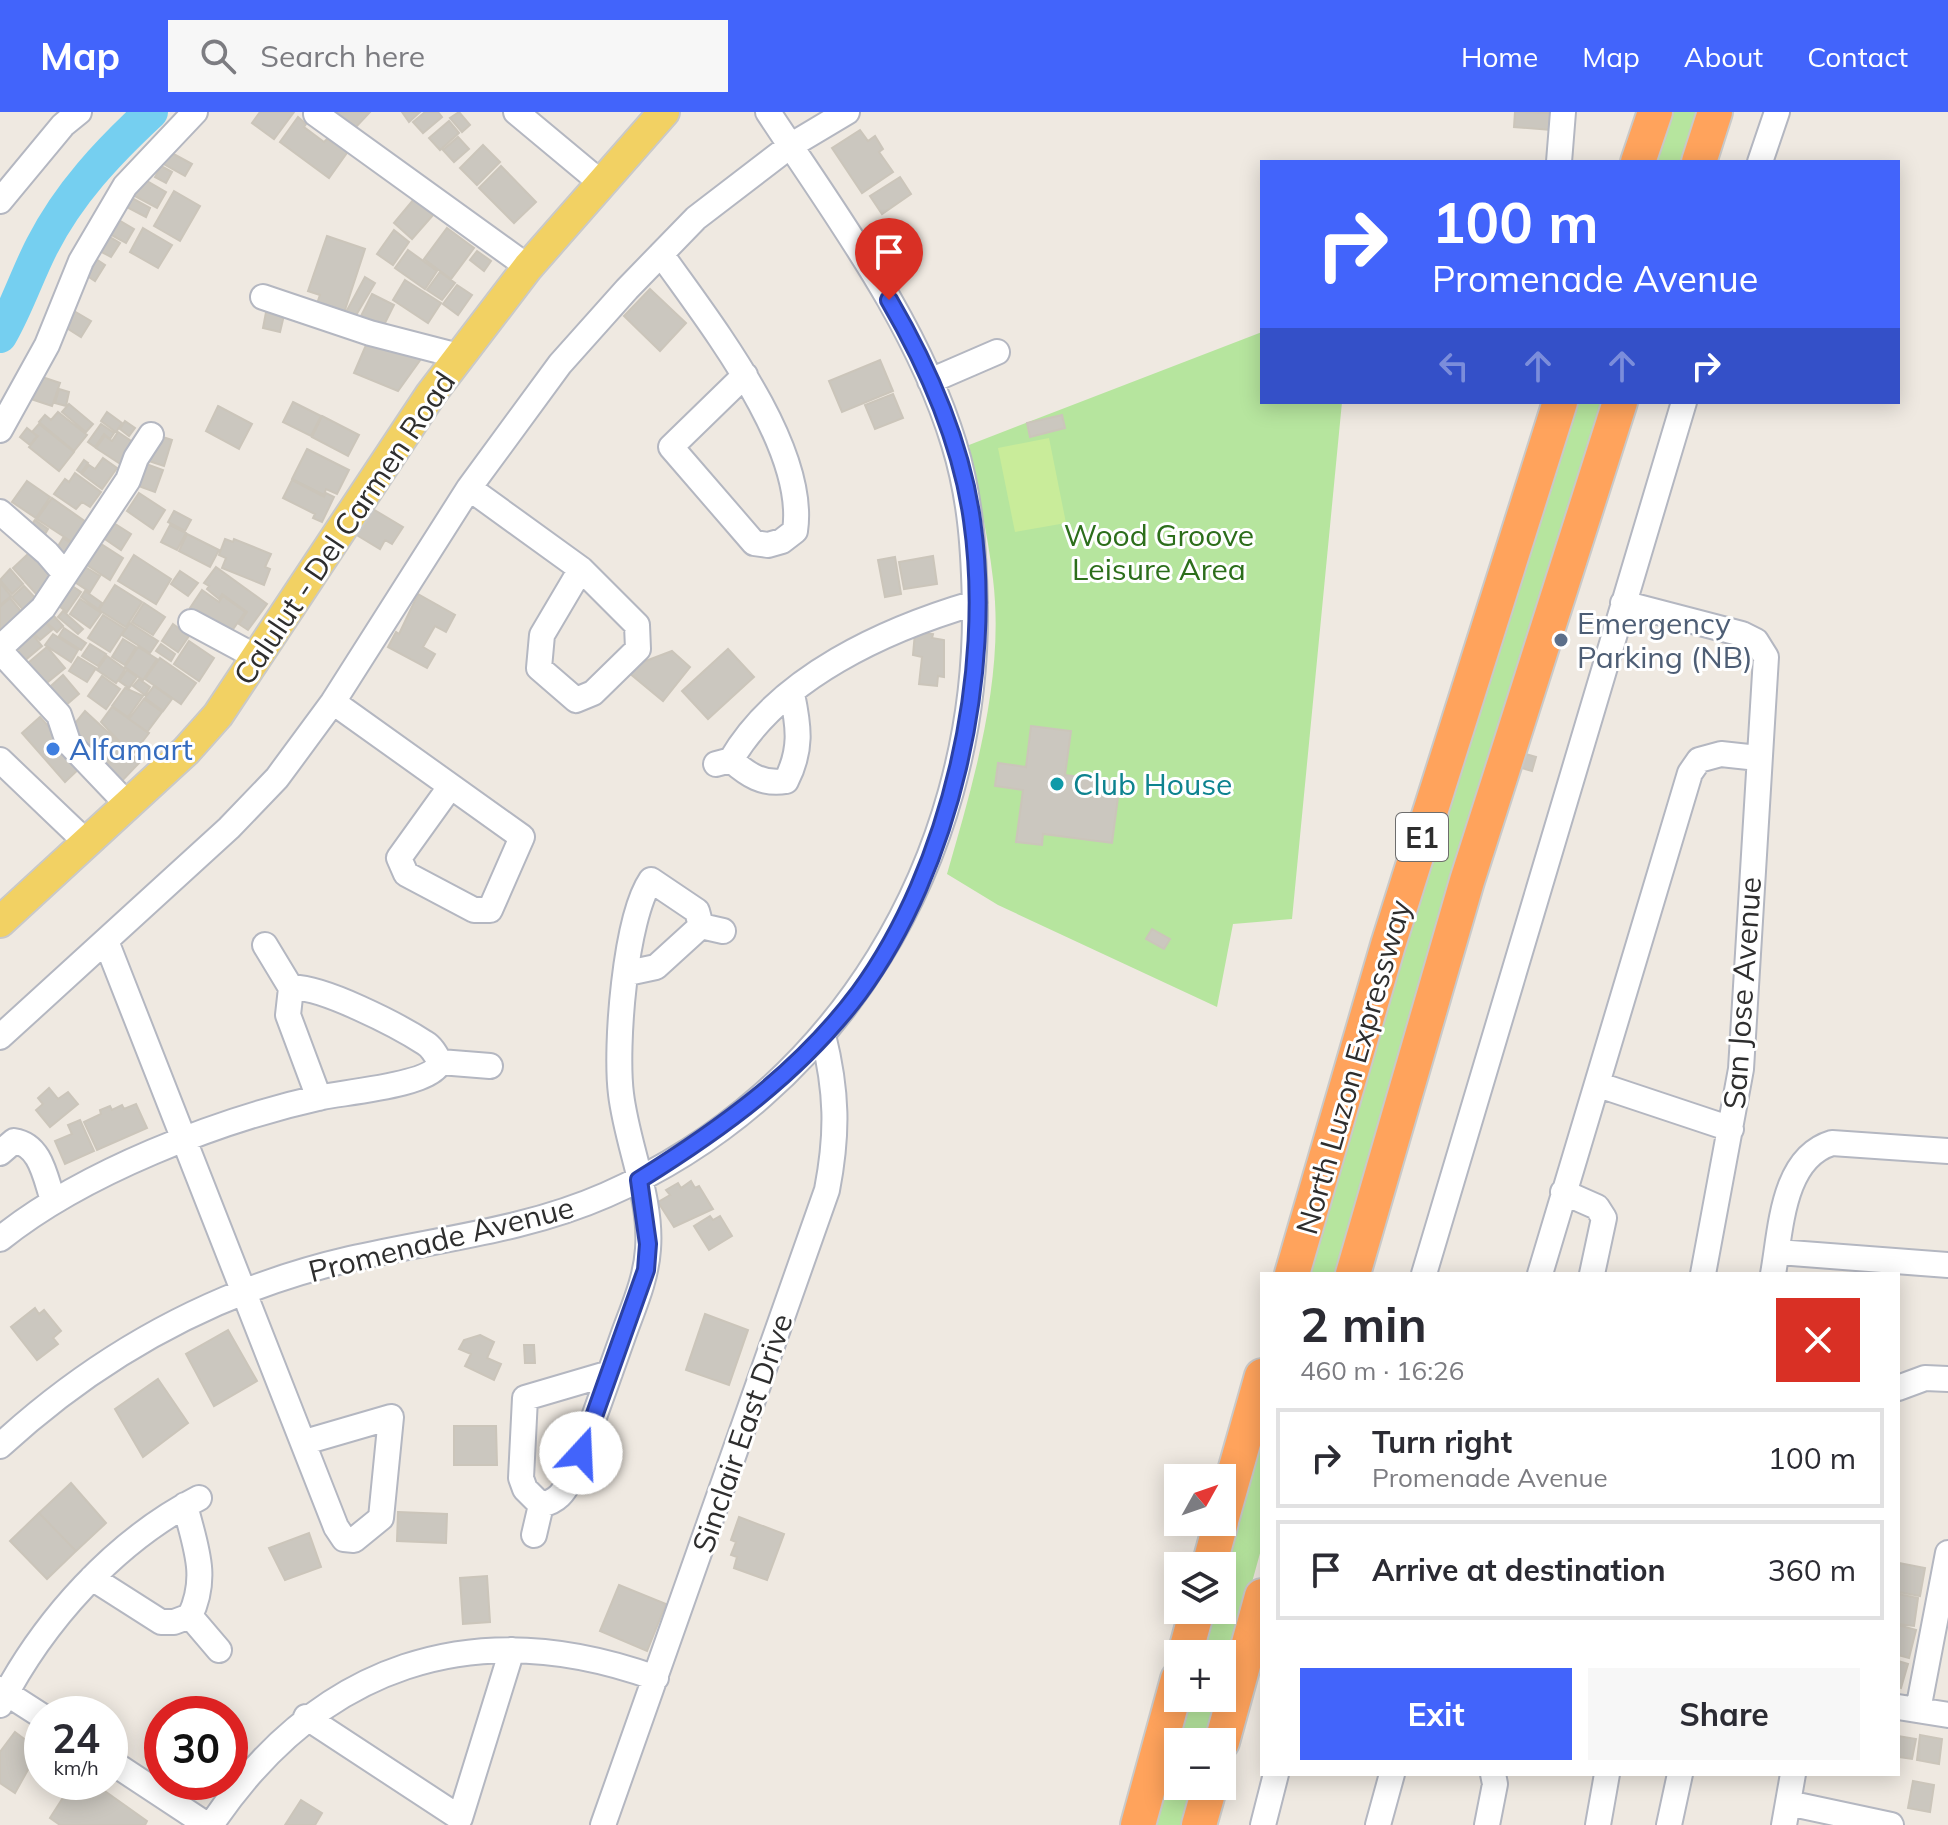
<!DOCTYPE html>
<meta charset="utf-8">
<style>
:root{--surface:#fff;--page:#f7f7f7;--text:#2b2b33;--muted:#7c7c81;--line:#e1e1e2;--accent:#4264fb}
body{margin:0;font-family:Mulish,sans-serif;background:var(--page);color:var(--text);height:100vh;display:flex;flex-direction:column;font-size:30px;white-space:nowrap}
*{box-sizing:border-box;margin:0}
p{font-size:26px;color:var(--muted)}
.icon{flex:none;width:44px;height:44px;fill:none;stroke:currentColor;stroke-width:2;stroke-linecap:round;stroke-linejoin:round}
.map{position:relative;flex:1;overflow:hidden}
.side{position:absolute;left:1260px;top:1160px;width:640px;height:504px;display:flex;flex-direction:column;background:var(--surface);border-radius:0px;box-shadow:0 4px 20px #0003}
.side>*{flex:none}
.top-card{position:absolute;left:1260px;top:48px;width:640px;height:244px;border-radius:0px;box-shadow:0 4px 20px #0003;background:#4264fb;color:#fff;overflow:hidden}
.needle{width:52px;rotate:50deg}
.fabs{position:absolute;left:1164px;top:1352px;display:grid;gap:16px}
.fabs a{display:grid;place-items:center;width:72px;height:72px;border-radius:0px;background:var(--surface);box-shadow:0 4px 20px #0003;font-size:40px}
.speed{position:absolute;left:24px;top:1584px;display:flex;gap:16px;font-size:40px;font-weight:700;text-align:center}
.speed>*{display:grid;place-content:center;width:104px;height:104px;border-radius:50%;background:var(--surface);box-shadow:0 4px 20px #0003;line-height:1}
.speed small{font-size:20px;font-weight:400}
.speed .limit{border:12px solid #d22;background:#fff;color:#111}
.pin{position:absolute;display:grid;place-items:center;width:68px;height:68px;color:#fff;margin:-82px -34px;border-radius:50% 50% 50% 0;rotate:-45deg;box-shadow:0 0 8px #0007}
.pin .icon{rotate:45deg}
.me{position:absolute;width:88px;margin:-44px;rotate:20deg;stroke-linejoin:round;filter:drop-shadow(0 0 6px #0008)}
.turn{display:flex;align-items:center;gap:28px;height:168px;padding:0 40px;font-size:36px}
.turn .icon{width:104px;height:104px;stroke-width:2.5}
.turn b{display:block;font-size:56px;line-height:68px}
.lanes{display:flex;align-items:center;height:76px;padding:0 40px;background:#0003;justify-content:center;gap:40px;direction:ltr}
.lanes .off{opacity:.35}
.round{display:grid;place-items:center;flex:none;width:84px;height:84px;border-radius:0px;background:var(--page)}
.headline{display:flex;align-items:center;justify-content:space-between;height:136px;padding:0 40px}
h1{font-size:48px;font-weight:700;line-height:60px}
.button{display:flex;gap:16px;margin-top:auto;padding:16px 40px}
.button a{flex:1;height:92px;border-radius:0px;background:var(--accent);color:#fff;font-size:32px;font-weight:700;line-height:92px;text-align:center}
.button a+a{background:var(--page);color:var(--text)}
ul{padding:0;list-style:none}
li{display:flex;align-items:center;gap:24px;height:100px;margin:0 16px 12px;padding:0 24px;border:4px solid var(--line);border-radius:0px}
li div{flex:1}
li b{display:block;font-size:30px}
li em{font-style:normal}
header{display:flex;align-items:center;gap:48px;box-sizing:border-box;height:112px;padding:0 40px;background:var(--accent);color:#fff}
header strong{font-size:38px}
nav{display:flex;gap:44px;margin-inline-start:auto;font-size:28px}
.search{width:560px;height:72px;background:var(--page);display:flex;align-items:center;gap:20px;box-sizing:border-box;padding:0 28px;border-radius:0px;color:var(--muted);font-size:30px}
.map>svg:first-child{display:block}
</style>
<header>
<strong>Map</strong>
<div class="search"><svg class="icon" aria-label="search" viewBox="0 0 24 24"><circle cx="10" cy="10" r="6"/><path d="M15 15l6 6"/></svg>Search here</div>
<nav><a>Home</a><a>Map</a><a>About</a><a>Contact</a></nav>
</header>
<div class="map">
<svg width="1948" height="1713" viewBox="0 0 1948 1713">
<rect width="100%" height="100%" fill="#efe9e1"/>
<path fill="#b6e59e" d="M1661,0h42l-17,50h-42z
M1262,220v70h80l-50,517 -59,5 -16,83 -219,-102 -51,-31c27,-94 58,-196 46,-295 -5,-45 -16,-89 -24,-134z
M1567,290h41l-268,872h-39z
M1262,1302v132l-40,145v-37h-27l12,-44h15v-44z
M1182,1586h38l-12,44h-30v44h18l-10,39h-39z"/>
<path fill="#c9ec9a" d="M1049,326l17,85 -51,9 -17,-84z"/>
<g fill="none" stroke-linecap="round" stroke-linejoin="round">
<path stroke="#75cff0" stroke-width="34" d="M0,224c17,-29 27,-61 42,-90 27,-53 66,-94 109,-134"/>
</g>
<path fill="#cbc7bf" stroke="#cbc5ba" stroke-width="2" d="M260,0h34l-20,27 -22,-16z
M336,0h34l-16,17z
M402,0h18l-11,10z
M425,0h13l4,5 -19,16 -10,-11z
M459,0l11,13 -8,7 -12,-14z
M1515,0l37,1 -1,17 -37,-3z
M298,5l8,7 -2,3 20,15 3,-3 6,4 2,-3 14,10 -20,28 -49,-36z
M449,9l10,12 -19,17 -11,-12z
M860,18l8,11 7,-5 8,13 -4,3 14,20 -31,21 -30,-45z
M458,25l11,12 -15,13 -11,-12z
M483,33l17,17 -23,23 -17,-17z
M168,39l24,13 -7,12 -23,-13z
M161,54l11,6 -6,11 -11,-6z
M501,54l35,36 -22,21 -35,-35z
M900,65l11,17 -29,20 -12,-18z
M142,66l24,14 -9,16 -24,-13z
M174,79l26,15 -20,35 -26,-15z
M130,85l20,11 -4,9 -21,-11z
M414,87l19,16 -21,24 -18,-16z
M112,104l22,13 -8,14 -22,-12z
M143,116l29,17 -14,23 -28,-16z
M447,116l27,20 -23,31 -27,-20z
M394,118l15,12 -16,23 -16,-11z
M105,122l15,9 -9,14 -15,-8z
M327,124l38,13 -23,70 -27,-10 5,-14 -12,-4z
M408,138l29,21 -12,18 -30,-21z
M477,139l14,10 -7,10 -14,-11z
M90,143l15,10 -10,16 -15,-10z
M440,160l15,11 -13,17 -15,-10z
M365,165l10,6 -20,34 -9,-5z
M405,168l36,23 -13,20 -35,-23z
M457,173l15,10 -14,20 -15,-11z
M650,177l36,34 -26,28 -36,-35z
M372,182l22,11 -14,28 -22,-11z
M267,195l18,4 -5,21 -17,-4z
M74,199l17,10 -10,16 -16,-10z
M369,226l52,21 -23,32 -44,-18z
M880,248l13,31 -51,21 -13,-31z
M33,262l27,9 -8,23 -27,-9z
M59,277l10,3 -3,14 -11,-3z
M893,282l10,24 -28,11 -10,-24z
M293,290l28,14 -10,20 -28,-14z
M69,292l24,20 -7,8 -24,-20z
M218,294l34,18 -13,25 -33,-18z
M58,300l29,23 -13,16 -35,-29 6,-7 6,5z
M107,300l15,11 -6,9 -15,-11z
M1062,303l3,13 -35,9 -3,-14z
M322,304l37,19 -11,21 -36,-19z
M125,309l10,7 -6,8 -9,-7z
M39,312l35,28 -15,19 -30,-24 9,-11 -6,-4z
M101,312l13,9 -4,6 -6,-5 -9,13 -7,-5z
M27,316l10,8 -7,9 -10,-8z
M118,320l16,11 -9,24 -29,-19 9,-12 7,5z
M153,322l19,6 -8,26 -18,-6z
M307,337l42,21 -12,24 -11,-5 -2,6 -32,-16z
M103,346l14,10 -15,21 -20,-15 7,-9 6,4z
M84,348l4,3 -7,10 -4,-3z
M138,349l25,9 -8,22 -25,-9z
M75,361l26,19 -11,15 -8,-5 -6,7 -22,-15 11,-15 4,3z
M292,368l32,17 2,-4 8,4 -12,25 -9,-4 2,-4 -32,-16z
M27,369l23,16 -14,21 -24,-16z
M139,381l26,17 -12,19 -26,-18z
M52,386l34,24 -14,20 -35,-23z
M366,393l37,22 -11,17 -7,-4 -5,9 -30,-18z
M174,399l17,9 -6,11 -17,-9z
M35,408l13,9 -7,12 -14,-10z
M109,408l22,14 -10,16 -22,-15z
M170,413l16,8 -9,17 -16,-8z
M187,422l32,16 -9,17 -31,-16z
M63,426l17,11 -6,9 -17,-10z
M225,427l8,3 1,-3 37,15 -6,13 5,2 -6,16 -42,-17 4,-10 -7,-3z
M95,428l28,18 -13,22 -28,-18z
M29,441l6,7 4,-4 14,15 -4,4 6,6 -17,15 -25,-28z
M134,443l37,24 -15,25 -38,-23z
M933,444l4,28 -33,5 -5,-27z
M895,445l6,37 -16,3 -7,-37z
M77,450l23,14 -10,16 -23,-15z
M216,455l51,37 -19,26 -9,-6 8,-12 -25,-18 -3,5 -12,-10 2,-3 -5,-3z
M10,457l13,15 -11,10 -12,-14z
M180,459l18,12 -10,13 -17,-12z
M65,469l16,11 -14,20 -16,-12z
M0,471l11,13 -11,9z
M115,473l27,17 -16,25 -27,-17z
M24,474l15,16 -13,11 -14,-16z
M202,478l17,12 4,-6 22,16 -16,23 -39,-27z
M85,479l17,12 -4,6 -17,-12z
M418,482l37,21 -9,17 -11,-6 -12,21 12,7 -8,14 -39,-21 8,-15 3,2z
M10,486l14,17 -24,21v-29z
M80,487l21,14 -11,15 -20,-14z
M144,491l21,14 -12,18 -21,-13z
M63,499l20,18 -5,5 -20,-17z
M53,503l10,11 -6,6 -11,-10z
M103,503l22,14 -15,23 -22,-14z
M41,505l11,13 -12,10 -11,-12z
M130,511l28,18 -8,12 -28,-18z
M173,512l16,12 -11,16 -16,-11z
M64,516l22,15 -5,7 -22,-14z
M28,517l14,17 -25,21 -14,-17z
M915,520l18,2 -1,4 12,2v37l-6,-1 -1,10 -18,-2 3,-27 -9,-2z
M53,522l25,16 -7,12 -26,-17z
M123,527l13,8 -11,18 -13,-8z
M189,529l25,17 -15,23 -25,-17z
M90,532l16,10 -8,12 -16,-10z
M161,532l14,10 -4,7 -15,-10z
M47,535l18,21 -27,22 -17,-21z
M138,535l19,12 -14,21 -18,-13z
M728,537l26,28 -46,42 -26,-28z
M672,539l18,16 -27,34 -35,-29 15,-10z
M107,544l18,13 -9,14 -19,-13z
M78,545l18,11 -9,14 -18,-11z
M160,546l36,25 -15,21 -36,-25z
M127,558l10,7 -8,11 -10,-7z
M63,563l16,19 -21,18 -16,-18z
M102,564l18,13 -14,20 -18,-13z
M139,567l11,8 -5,8 -12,-9z
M154,574l18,13 -9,12 -18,-13z
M125,576l18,8 -15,21 -16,-11z
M144,587l18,13 -15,20 -18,-13z
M112,595l37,26 -17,22 -31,-33z
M85,599l55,51 -23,24 -49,-54z
M40,605l43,48 -18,17 -43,-49z
M1031,614l40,5 -6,44 55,7 -8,61 -69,-9 -1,11 -26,-3 7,-52 -28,-4 3,-23 28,4z
M1522,641l14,4 -4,14 -14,-4z
M1152,817l18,10 -6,10 -18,-10z
M49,976l9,11 10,-7 10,12 -28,23 -14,-17 7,-6 -5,-6z
M136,992l11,24 -50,22 -13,-28 17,-8 -1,-4 10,-4 2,4 10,-5 2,4z
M80,1008l14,31 -29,13 -10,-23 17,-7 -4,-9z
M691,1069l4,7 4,-2 14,23 -39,18 -16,-25 12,-7 -4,-5 12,-7 3,5z
M710,1104l3,4 7,-4 12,20 -23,14 -15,-24z
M35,1196l4,6 5,-4 17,21 -8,7 5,6 -21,16 -26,-33z
M705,1202l43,16 -19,55 -43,-15z
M228,1218l29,51 -43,25 -28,-52z
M480,1223l14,7 -7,16 14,6 -7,16 -29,-14 6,-12 -12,-5 5,-9z
M524,1233h10l1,18h-10z
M158,1267l30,44 -45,34 -28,-48z
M454,1314h42l1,39h-43z
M71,1371l35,40 -30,28 -37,-38z
M398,1400l49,2 -1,29 -49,-2z
M39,1401l37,38 -29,28 -37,-38z
M739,1405l45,17 -17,46 -33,-12 3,-11 -6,-2 5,-13 -5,-2z
M309,1421l12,34 -36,13 -16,-32z
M1899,1451l26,5 -5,28 -22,-4z
M487,1464l3,46 -27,2 -3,-46z
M619,1473l47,19 -19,47 -47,-20z
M1898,1482l20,4 -4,28 -16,-2z
M1898,1513l18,5 -7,28 -11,-3z
M1898,1549l10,3 -7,24 -3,-1z
M15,1620l24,18 -24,43 -15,-10v-31z
M1920,1623l22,4 -3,25 -22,-4z
M1898,1624l18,3 -4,20 -14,-2z
M1913,1669l21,4 -4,27 -22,-4z
M73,1670h19l55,39 -2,4h-85l-10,-7z
M301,1688l21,13 -7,12h-30z"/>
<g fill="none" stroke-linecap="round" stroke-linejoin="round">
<g stroke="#b4b7c1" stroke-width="28">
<path id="minor" d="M516,0l84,70
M316,2l212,153
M1559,50l4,-50
M1760,50l17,-50
M0,89l63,-76 16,-13
M661,142c47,67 147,192 134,277l-13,10 -14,4 -14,-2 -83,-96 74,-72
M263,185l107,36 89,23
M930,269l67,-29
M0,318l47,-85 34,-84 44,-75 70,-74
M469,376l112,81 56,56 1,24 -45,44 -17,7 -37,-32 3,-33 39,-66
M0,400l47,41 18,21
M1623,491l119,31 14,7 10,16 -25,412 -38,205
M191,510l67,36
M0,536l43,-40 85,-128 8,-22 15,-23
M0,539l59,64 9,27 60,63
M333,590l189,135 -32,73h-16l-68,-36 -7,-16 51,-71
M0,648l87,83
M731,648c17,15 32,25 55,21
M716,652l15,-4c48,-83 155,-131 244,-157
M786,669c16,-31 13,-54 6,-87
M106,829l230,586 8,12 10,1 27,-22 10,-101 -86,25
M265,833l26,43 -3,27 31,83
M628,861l28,-6 45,-41
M291,876c29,-3 108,38 134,55 7,4 11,12 15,19
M0,925l229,-209 48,-50 56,-76 136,-214 91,-124 67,-75 69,-71 94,-72 57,-34
M440,950l50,4
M1599,973l132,44
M0,1041l14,-12c27,4 31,36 39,59
M1563,1080l34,15 7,11 -12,56
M0,1127c82,-66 218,-119 322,-142 24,-5 111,-12 118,-35
M1777,1140l171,13
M1424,1162l260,-872
M1540,1162l150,-501 9,-13 22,-6 37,4
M1773,1162c8,-44 9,-116 59,-131l116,8
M610,1261l-85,25 -4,80 4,11 16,16c17,-4 22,-12 30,-26 18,-47 35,-95 52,-143 10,-28 23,-56 25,-87 4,-51 -21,-104 -27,-155 -6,-47 4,-176 30,-214l46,31 4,15 22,5
M1898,1276l27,-10 23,1
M0,1334c101,-93 216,-156 350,-187 87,-20 174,-28 256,-64 233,-102 371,-336 369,-586 -1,-57 -4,-110 -21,-165 -37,-121 -117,-227 -186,-332
M534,1423l7,-30
M92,1466l69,44h13l16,-6c19,-40 5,-70 -5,-111
M190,1504l29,34
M0,1577l42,27
M0,1593c43,-84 115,-164 199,-207
M1898,1595l50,8
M1918,1598l30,-157
M306,1605l154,101 52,-168
M110,1649l97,64
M1788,1691l103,22
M211,1713c108,-160 262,-213 445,-147
M603,1713l224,-635c11,-57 10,-99 -4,-155
M1263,1713l13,-51
M1378,1713l14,-51
M1487,1713l8,-41 -2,-10
M1598,1713l9,-51
M1669,1713l11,-51
M1784,1713l9,-51"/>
</g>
<g stroke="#c9c9c9" stroke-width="34">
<path id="major" d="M0,810l186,-171 32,-36 213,-321 97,-127 136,-155"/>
</g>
<g stroke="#c9c9c9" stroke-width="38">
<path id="highway" d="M1638,50l17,-50
M1699,50l16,-50
M1292,1162l96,-329 172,-543
M1353,1162l114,-393 153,-479
M1222,1405l40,-141
M1209,1454l12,-44
M1185,1542l12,-44
M1222,1630l40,-146
M1138,1713l40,-146
M1199,1713l11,-39"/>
</g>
<use href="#minor" stroke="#fff" stroke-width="24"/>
<use href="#major" stroke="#f2d163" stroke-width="30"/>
<use href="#highway" stroke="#ffa35c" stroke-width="34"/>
</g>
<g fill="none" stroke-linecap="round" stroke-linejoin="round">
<g stroke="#2b41a3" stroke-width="20">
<path id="route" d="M581,1341l65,-183 2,-26 -9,-64c82,-51 161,-108 220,-187 92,-126 135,-320 113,-473 -11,-78 -44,-153 -83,-220"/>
</g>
<use href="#route" stroke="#4264fb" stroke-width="14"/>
</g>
<circle fill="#5c6f8a" stroke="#fff" stroke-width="3" cx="1561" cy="528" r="8"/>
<circle fill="#3f7fe0" stroke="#fff" stroke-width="3" cx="53" cy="637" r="8"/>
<circle fill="#0f9aa8" stroke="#fff" stroke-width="3" cx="1057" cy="672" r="8"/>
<g text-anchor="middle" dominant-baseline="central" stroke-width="6" stroke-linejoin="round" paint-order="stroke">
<rect fill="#fff" stroke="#6d6d6d" stroke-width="2" x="1396" y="701" width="52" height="48" rx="6"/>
<g font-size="28" font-weight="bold" fill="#2e2e2e">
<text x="1422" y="725">E1</text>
</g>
<g font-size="30" fill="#2e2e2e" stroke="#fff">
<text transform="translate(344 416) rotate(-56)">Calulut - Del Carmen Road</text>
<text transform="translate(1742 881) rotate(-86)">San Jose Avenue</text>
<text transform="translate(1353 955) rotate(-74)">North Luzon Expressway</text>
<text transform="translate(441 1127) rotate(-14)">Promenade Avenue</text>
<text transform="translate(742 1321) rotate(-71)">Sinclair East Drive</text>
</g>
<g font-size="30" fill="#2c6e1b" stroke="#fff">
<text x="1159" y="423">Wood Groove<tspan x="1159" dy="34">Leisure Area</tspan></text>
</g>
<g font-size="30" fill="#4e5e75" stroke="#fff" text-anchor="start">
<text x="1577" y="511">Emergency<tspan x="1577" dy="34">Parking (NB)</tspan></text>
</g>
<g font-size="30" fill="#366cbe" stroke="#fff" text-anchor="start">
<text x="69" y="637">Alfamart</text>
</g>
<g font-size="30" fill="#0d838f" stroke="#fff" text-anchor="start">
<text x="1073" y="672">Club House</text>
</g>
</g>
</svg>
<div class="fabs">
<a><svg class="needle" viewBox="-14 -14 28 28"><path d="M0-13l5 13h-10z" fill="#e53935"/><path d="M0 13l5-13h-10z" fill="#7c7c81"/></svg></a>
<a><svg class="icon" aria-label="layers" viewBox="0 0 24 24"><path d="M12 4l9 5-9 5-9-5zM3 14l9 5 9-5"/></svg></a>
<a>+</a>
<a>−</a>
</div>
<div class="speed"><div>24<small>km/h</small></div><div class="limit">30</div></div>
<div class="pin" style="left:889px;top:188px;background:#d93025"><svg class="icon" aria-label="arrive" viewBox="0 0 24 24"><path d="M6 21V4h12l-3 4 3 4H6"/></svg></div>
<svg class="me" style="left:581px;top:1341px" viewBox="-20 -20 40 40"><circle r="19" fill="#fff"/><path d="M0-13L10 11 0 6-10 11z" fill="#4264fb"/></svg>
<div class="top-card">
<div class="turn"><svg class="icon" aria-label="right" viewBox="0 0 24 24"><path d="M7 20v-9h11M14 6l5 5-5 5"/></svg><div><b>100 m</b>Promenade Avenue</div></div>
<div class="lanes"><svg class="icon off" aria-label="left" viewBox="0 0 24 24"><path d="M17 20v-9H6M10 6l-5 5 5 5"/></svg><svg class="icon off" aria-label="ahead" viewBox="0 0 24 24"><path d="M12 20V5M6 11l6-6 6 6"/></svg><svg class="icon off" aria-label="ahead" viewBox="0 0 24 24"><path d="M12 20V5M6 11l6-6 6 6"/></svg><svg class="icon" aria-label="right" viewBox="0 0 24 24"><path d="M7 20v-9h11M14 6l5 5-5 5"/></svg></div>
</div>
<section class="side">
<div class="headline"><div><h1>2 min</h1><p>460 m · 16:26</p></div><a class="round" style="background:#d93025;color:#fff"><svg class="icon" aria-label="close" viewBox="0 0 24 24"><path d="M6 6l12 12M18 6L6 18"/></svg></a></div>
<ul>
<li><svg class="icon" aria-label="right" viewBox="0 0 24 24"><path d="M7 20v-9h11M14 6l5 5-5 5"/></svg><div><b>Turn right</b><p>Promenade Avenue</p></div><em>100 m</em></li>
<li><svg class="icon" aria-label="arrive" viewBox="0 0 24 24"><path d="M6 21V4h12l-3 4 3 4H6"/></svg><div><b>Arrive at destination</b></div><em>360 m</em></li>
</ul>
<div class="button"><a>Exit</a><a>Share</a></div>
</section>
</div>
